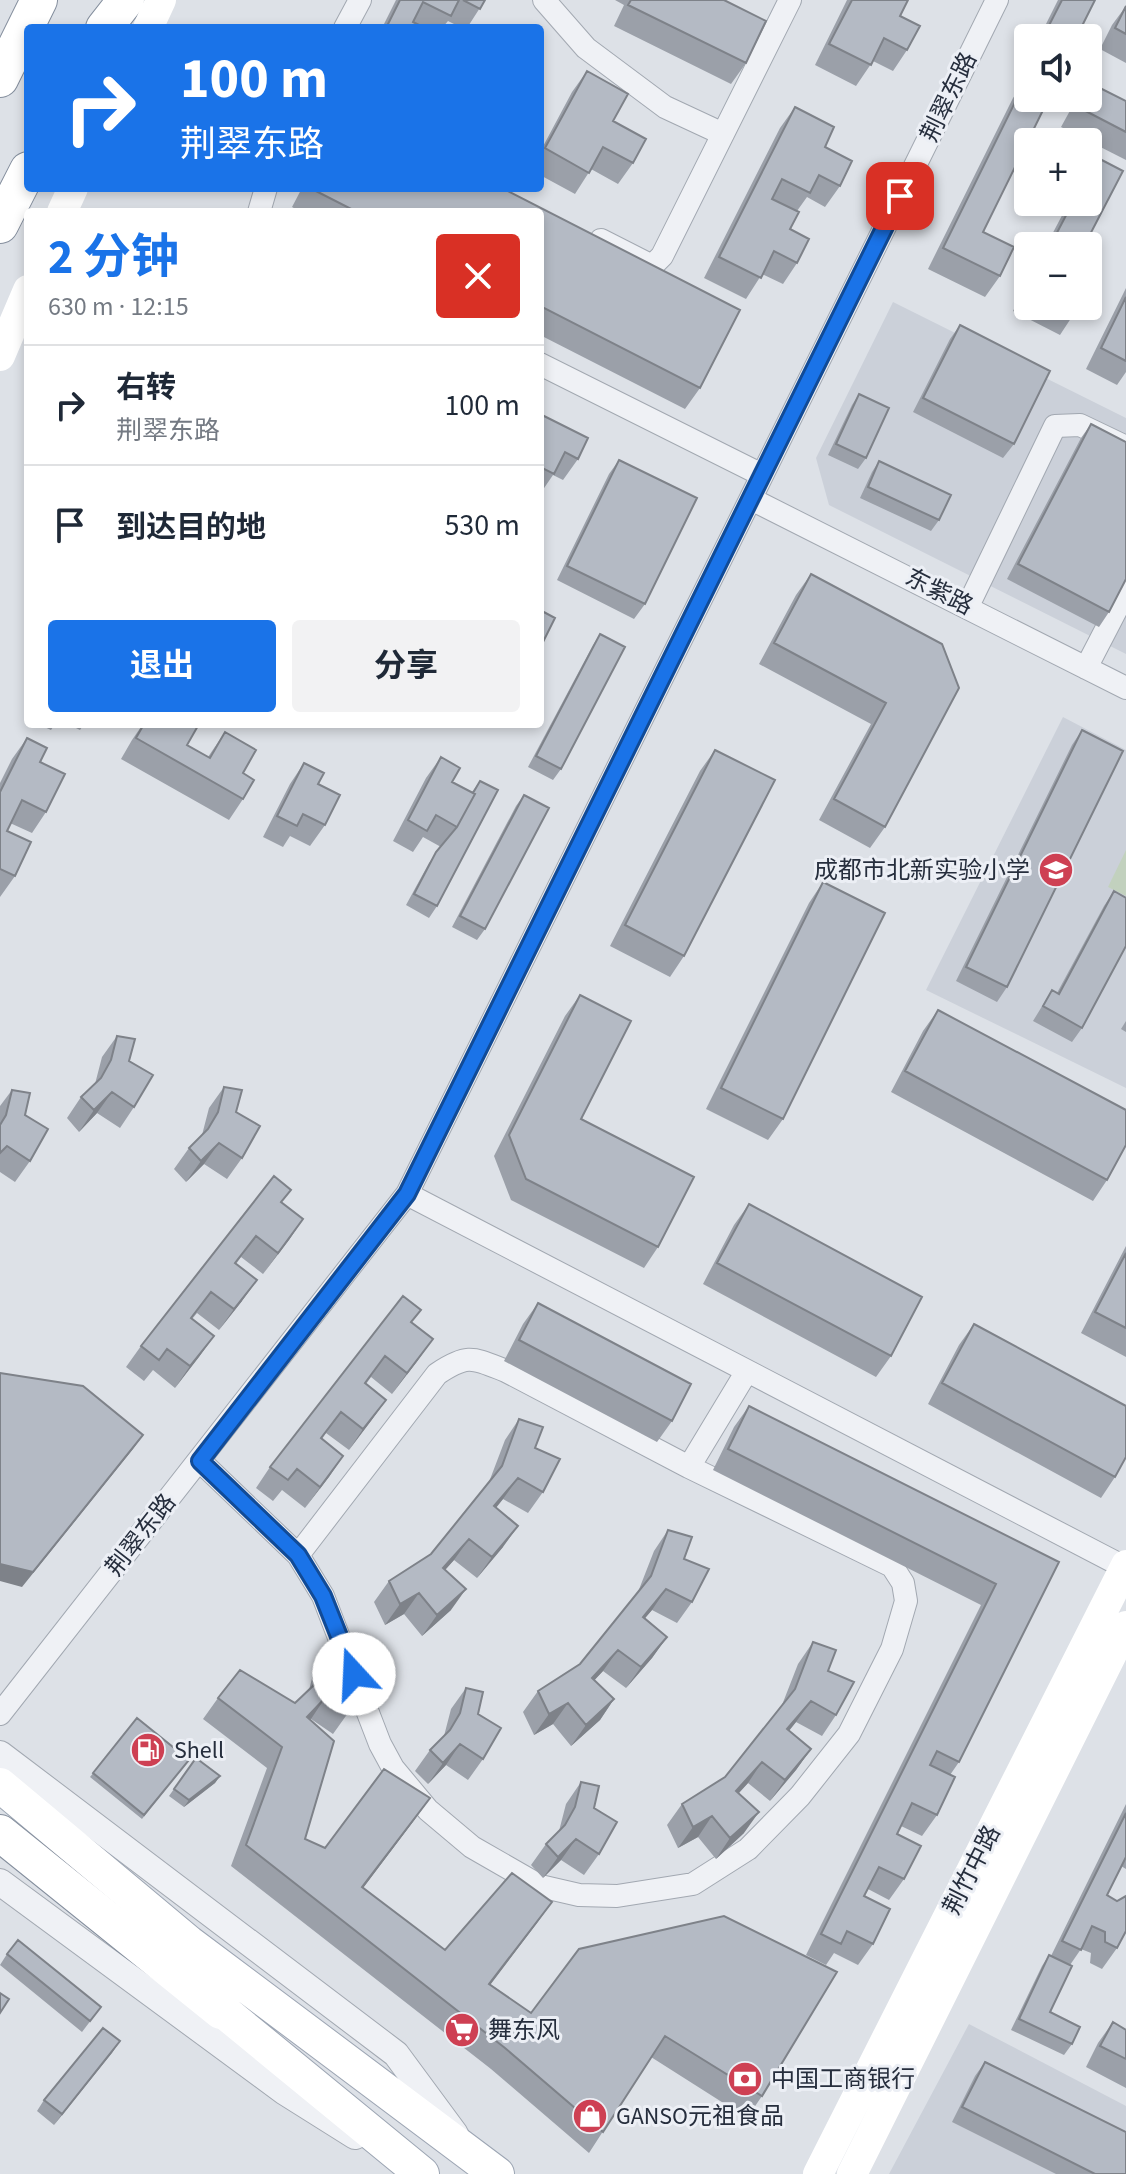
<!DOCTYPE html>
<html lang="zh">
<meta charset="utf-8">
<style>
:root{--surface:#fff;--page:#f2f2f3;--text:#1f2937;--muted:#747a83;--line:#e0e1e3;--accent:#1a73e8}
body{margin:0;font-family:"Source Sans 3","Noto Sans SC",sans-serif;background:var(--page);color:var(--text);height:100vh;display:flex;flex-direction:column;font-size:30px;white-space:nowrap}
*{box-sizing:border-box;margin:0}
p{font-size:26px;color:var(--muted)}
.icon{flex:none;width:44px;height:44px;fill:none;stroke:currentColor;stroke-width:2;stroke-linecap:round;stroke-linejoin:round}
.map{position:relative;flex:1;overflow:hidden}
.side{position:absolute;left:24px;top:208px;width:520px;height:520px;display:flex;flex-direction:column;background:var(--surface);border-radius:8px;box-shadow:0 4px 12px #0003}
.side>*{flex:none}
.hud{position:absolute;left:24px;top:24px;width:520px;height:168px;border-radius:8px;box-shadow:0 4px 12px #0003;background:#1a73e8;color:#fff;overflow:hidden}
.controls{position:absolute;left:1014px;top:24px;display:grid;gap:16px}
.controls a{display:grid;place-items:center;width:88px;height:88px;border-radius:8px;background:var(--surface);box-shadow:0 4px 12px #0003;font-size:40px}
.pin{position:absolute;display:grid;place-items:center;width:68px;height:68px;color:#fff;margin:-34px;border-radius:16px;box-shadow:0 4px 12px #0006}
.me{position:absolute;width:88px;margin:-44px;rotate:340deg;stroke-linejoin:round;filter:drop-shadow(0 0 6px #0008)}
.turn{display:flex;align-items:center;gap:28px;height:168px;padding:0 24px;font-size:36px}
.turn .icon{width:104px;height:104px;stroke-width:2.5}
.turn b{display:block;font-size:56px;line-height:68px}
.round{display:grid;place-items:center;flex:none;width:84px;height:84px;border-radius:8px;background:var(--page)}
.overview{display:flex;align-items:center;justify-content:space-between;height:136px;padding:0 24px}
h1{font-size:48px;font-weight:700;line-height:60px;color:var(--accent)}
.cta{display:flex;gap:16px;margin-top:auto;padding:16px 24px}
.cta a{flex:1;height:92px;border-radius:8px;background:var(--accent);color:#fff;font-size:32px;font-weight:700;line-height:92px;text-align:center}
.cta a+a{background:var(--page);color:var(--text)}
ul{padding:0;list-style:none}
li{display:flex;align-items:center;gap:24px;height:120px;padding:0 24px;border-top:2px solid var(--line)}
li div{flex:1}
li b{display:block;font-size:30px}
li em{font-style:normal}
.map>svg:first-child{display:block}
</style>
<div class="map">
<svg width="1126" height="2174" viewBox="0 0 1126 2174">
<rect width="100%" height="100%" fill="#dde1e7"/>
<path fill="#cbd0d9" d="M893,302l233,116v236l-297,-149 -13,-47z
M1063,717l63,33v338l-200,-98z
M969,2024l157,82v68h-237z"/>
<path fill="#c2d1be" d="M1126,850v46l-18,-9z"/>
<g fill="none" stroke-linecap="round" stroke-linejoin="round">
<g stroke="#a2a8b1" stroke-width="24">
<path id="minor" d="M544,0l42,48 79,59 58,27
M345,28l15,-28
M259,212l7,-24
M601,240l51,26 10,-10 128,-256
M540,364l222,111
M751,499l375,189
M968,606l87,-180 25,-1 46,22
M1086,668l40,-77
M407,1194l719,374
M200,1461l98,94 25,41 57,148 13,24 35,42 44,37 68,39 39,9 38,1 76,-12 55,-35 52,-53 49,-62 43,-85 14,-48 -3,-18 -11,-17 -203,-99 -183,-96c-33,-13 -38,-18 -69,3l-139,181
M689,1467l58,-96
M0,1714l407,-520 590,-1194"/>
</g>
<g stroke="#a2a8b1" stroke-width="28">
<path id="tertiary" d="M0,1754l396,300 59,80
M0,1882l285,210 70,44"/>
</g>
<g stroke="#9ca5b3" stroke-width="36">
<path id="primary" d="M0,1785l189,158 308,231
M199,1991l223,183"/>
</g>
<g stroke="#848e9d" stroke-width="38">
<path id="trunk" d="M104,28l22,-28
M0,79l39,-79
M0,225l28,-55
M0,1833l221,178"/>
</g>
<use href="#minor" stroke="#eff1f5" stroke-width="22"/>
<use href="#tertiary" stroke="#eff1f5" stroke-width="26"/>
<path stroke="#fff" stroke-width="30" d="M148,28l13,-28
M62,212l11,-24
M0,356l28,-66
M818,2174l308,-609
M852,2174l274,-548"/>
<use href="#primary" stroke="#fff" stroke-width="34"/>
<use href="#trunk" stroke="#fff" stroke-width="36"/>
</g>
<path fill="#9ba0a9" d="M396,0h89l-18,28h-5l-14,-7 -6,7h-60z
M615,0h109l22,63 -15,21 -117,-58 10,-21z
M847,0h61l-8,16 7,34 -14,21 -20,-10 -17,25 -41,-21z
M1058,0h37l-19,38h-37z
M1126,6v57l-26,-14 12,-24z
M587,71l26,50 20,42 -15,21 -27,-15 -16,25 -35,-19v-23l32,-60z
M1028,76l-45,156 17,44 -15,21 -57,-28 85,-171z
M1077,98l49,3v59l-65,-33z
M795,107l30,40 15,39 -15,21 -18,-10 -10,14 -7,18 7,34 -14,21 -21,-10 -16,25 -42,-21 76,-150z
M1096,157l-12,89h-38l23,-44h19v-34z
M302,188h200l238,122 -40,78 -15,21 -145,-74v-123h-239l-9,-5z
M1028,281v25h51l-19,29 -47,-24z
M1126,288v84l-9,13 -31,-16z
M960,325l54,119 -11,14 -90,-46 37,-73z
M859,394l7,64 -8,11 -30,-14 24,-50z
M540,414l38,45 -15,21 -10,-5 -13,19z
M1091,424l18,188 -10,15 -92,-48 74,-141z
M619,460l26,144 -11,15 -77,-39 52,-106z
M879,461l60,59 -8,11 -71,-33 12,-26z
M811,574l148,114 -74,139 -15,21 -51,-28 52,-96 -112,-60 37,-69z
M600,634l-39,135 -8,11 -25,-13 65,-122z
M38,724h17l-4,6z
M68,724h16l-4,6z
M143,724h56l-12,21 21,12 17,-25 18,41v26l-14,21 -108,-61 11,-19z
M1082,730l-75,257 -10,15 -41,-21 116,-236z
M27,738l13,24 6,50 -14,21 -22,-10 -3,8 8,45 -15,21v-114l12,-24z
M715,750l-31,206 -14,21 -60,-31 90,-175z
M441,757l11,25 20,10 8,-11 -43,125 -8,12 -23,-13 23,-42 12,-16 -18,-10 -10,15 -20,-11 33,-63z
M304,763l21,62 -15,21 -20,-10 -7,11 -20,-10 27,-53z
M524,795l-39,134 -8,11 -25,-13 64,-121z
M823,882l-40,237 -15,21 -62,-31 103,-206z
M1114,891l-32,137 -10,14 -39,-21 19,-31 5,3 47,-87z
M580,995l1,124 77,128 -14,21 -133,-68 -17,-44 71,-140z
M938,1010l169,170 -14,21 -202,-109 32,-61z
M1126,1021v11l-5,-3z
M117,1036l12,25 5,46 -14,21 -23,-15 -18,19 -12,-14 14,-21 14,-13 7,-27z
M224,1087l12,25 6,46 -15,21 -23,-15 -18,18 -12,-13 15,-21 13,-13 7,-27z
M12,1090l13,25 5,46 -15,21 -15,-10v-66z
M282,1203l21,16 -40,55 -22,-17 -5,7 6,37 -23,29 -22,-17 -5,6 22,17 -39,52 -22,-18 -9,11 -18,-14 15,-21z
M749,1204l142,152 -15,21 -173,-93 31,-59z
M1126,1246v111l-45,-24z
M538,1303l134,118 -15,21 -153,-81 19,-37z
M412,1323l6,37 -26,34 -21,-17 -5,7 20,16 -37,50 -23,-17 -4,6 21,17 -38,52 -23,-18 -9,11 -17,-13 14,-21z
M974,1324l141,153 -14,21 -173,-94 31,-59z
M749,1406l310,156 -100,200 -9,13 -13,40 -15,21 -21,-10 -4,8 7,45 -15,21 -21,-11 -4,7 9,48 -15,21 -24,-12 -8,12 -20,-10 175,-350 -268,-135 21,-43z
M519,1419l16,29 8,44 -15,21 -25,-14 -7,9 7,39 -26,31 -23,-18 -9,10 6,40 -29,26 -18,-22 -19,11 -11,-23 15,-21 42,-27 58,-72 16,-42z
M668,1530l16,29 8,43 -15,21 -25,-13 -7,8 22,19 -15,21 -26,30 -23,-17 -9,9 20,19 -14,21 -29,26 -18,-22 -19,11 -11,-23 15,-21 42,-27 58,-72 16,-41z
M330,1642l13,25 5,46 -15,21 -22,-15 -6,120 20,9 90,-29 -52,69 82,62 107,-48 -62,82 41,29 48,-64 183,147 -15,22 -96,-61 -62,96 -98,-84 -260,-203 36,-98 -64,-49 15,-21 77,5 14,-13 7,-27z
M813,1642l15,29 8,44 -14,21 -26,-14 -7,9 22,18 -15,21 -26,31 -22,-18 -9,10 5,40 -28,26 -18,-22 -20,11 -11,-23 15,-21 43,-27 57,-72 16,-41z
M466,1688l12,26 5,45 -15,21 -22,-15 -18,19 -13,-13 15,-21 14,-14 7,-27z
M137,1718l52,42 -47,59 -52,-42z
M196,1758l24,18 -5,7 -31,24 -15,-11z
M581,1782l13,26 5,46 -15,21 -23,-15 -18,18 -12,-13 15,-21 13,-13 7,-27z
M1126,1804v65l-5,-3 -14,29 10,53 -15,21 -12,-6 1,-10 -10,-4 -11,16 -20,47 22,32 -8,11 -53,-25 31,-64 7,-11 2,1z
M7,1954l94,53 -19,25 -82,-67z
M1113,2022l13,8v58l-40,-21 12,-24z
M120,2041l-66,84 -17,-14 7,-11z
M985,2062l141,112h-70l-104,-52 23,-46z"/>
<path fill="#7e8289" d="M112,1092l-15,21 -18,19 15,-22z
M219,1143l-15,21 -18,18 15,-21z
M303,1219l-14,21 -26,34 15,-21z
M257,1280l-15,21 -23,29 15,-21z
M214,1336l-15,21 -24,31 15,-22z
M433,1339l-15,21 -26,34 15,-21z
M386,1400l-15,21 -22,29 14,-21z
M143,1435l-10,14 -111,138 -22,-6v-17z
M343,1456l-14,21 -24,31 15,-21z
M518,1478l-15,21 -24,29 15,-22z
M518,1526l-15,21 -26,31 15,-21z
M469,1539l-15,21 -26,29 15,-21z
M466,1589l-15,21 -29,26 15,-21z
M666,1589l-14,21 -24,28 15,-21z
M419,1593l-15,21 -19,11 15,-21z
M667,1637l-15,21 -26,30 15,-21z
M618,1650l-15,21 -26,28 15,-21z
M325,1698l-14,21 -4,-2z
M614,1699l-14,21 -29,26 15,-21z
M811,1701l-15,21 -23,28 14,-21z
M568,1703l-15,21 -19,11 15,-21z
M460,1744l-14,21 -18,19 15,-21z
M811,1749l-15,21 -26,31 15,-21z
M762,1762l-14,21 -27,29 15,-21z
M220,1776l-5,7 -31,24 5,-7z
M430,1798l-15,21 -67,89 14,-21z
M759,1812l-15,21 -28,26 14,-21z
M712,1816l-14,21 -20,11 15,-21z
M576,1839l-15,21 -18,18 15,-21z
M552,1902l-15,21 -62,82 14,-21z
M120,2041l-8,12 -58,72 8,-11z"/>
<path fill="#b4bac4" stroke="#7e8289" stroke-width="2" d="M400,0h59l-8,16 -28,-14 -10,20 12,6h-39z
M463,0h22l-5,9z
M631,0h93l42,21 -20,42 -118,-58z
M852,0h56l-8,16 20,10 -13,24 -23,-12 -13,27 -42,-21z
M1062,0h33l-19,38h-31l-2,-1z
M1126,6v28l-11,-6z
M587,71l41,23 -15,27 33,18 -13,24 -30,-16 -14,26 -44,-25z
M1028,76v22h21l-66,134 31,15 -14,29 -57,-28z
M1088,82l38,19v31l-50,-26 4,-8h8z
M795,107l39,20 -9,20 27,14 -12,25 -21,-11 -9,18 -28,-14 -10,20 27,13 -9,17 19,10 -12,24 -23,-12 -13,27 -42,-21z
M1096,157l27,14 -39,75h-34l23,-44h15v-30z
M310,188h192l238,122 -40,78 -160,-82v-94h-183z
M1126,297v64l-25,-13z
M1059,306h20l-5,8z
M960,325l90,46 -36,73 -91,-46z
M859,394l30,14 -23,50 -30,-14z
M540,414l48,24 -10,21 -13,-7 -11,22 -14,-7z
M1091,424l35,18v137l-17,33 -91,-48z
M619,460l78,38 -52,106 -78,-38z
M879,461l72,34 -12,25 -71,-33z
M811,574l131,70 17,44 -74,139 -51,-28 52,-96 -112,-60z
M540,610l15,8 -15,30z
M600,634l25,13 -64,122 -25,-13z
M144,724h12l4,2 1,-2h38l-12,21 23,13 15,-26 31,18 -13,23 11,7 -11,19 -107,-61z
M1082,730l41,21 -116,236 -41,-20z
M27,738l20,10 -7,14 25,12 -19,38 -24,-12 -15,31 24,11 -16,34 -15,-7v-77z
M715,750l60,30 -91,176 -59,-31z
M441,757l19,11 -8,14 23,12 -18,33 -21,-12 -9,16 -19,-11z
M304,763l20,10 -6,11 22,11 -15,30 -22,-11 -6,12 -20,-10z
M480,781l18,9 -61,116 -23,-12 22,-42 21,-25 18,-33 -2,-1z
M524,795l25,13 -64,121 -25,-13z
M823,882l62,31 -102,206 -62,-31z
M1114,891l12,7v48l-44,82 -39,-22 9,-16 7,4z
M580,995l51,26 -50,98 113,58 -36,70 -132,-68 -17,-44z
M938,1010l188,100v35l-19,35 -202,-109z
M117,1036l18,3 -6,22 24,14 -19,32 -22,-15 -18,18 -13,-13 20,-19 10,-18z
M224,1087l18,3 -6,22 24,14 -18,32 -23,-15 -18,18 -12,-13 19,-19 10,-17z
M12,1090l18,3 -5,22 23,14 -18,32 -23,-15 -7,7v-28l6,-10z
M274,1176l17,14 -10,12 22,17 -25,34 -22,-17 -21,27 22,17 -23,29 -23,-17 -20,26 23,18 -24,30 -23,-17 -8,11 -18,-14z
M749,1204l173,93 -31,59 -174,-93z
M1126,1253v75l-31,-16z
M403,1296l18,14 -10,12 22,17 -26,34 -22,-17 -20,27 21,17 -23,29 -22,-17 -20,26 22,18 -23,31 -23,-18 -9,11 -18,-13z
M538,1303l153,81 -19,37 -153,-81z
M974,1324l152,82v51l-11,20 -173,-94z
M0,1373l83,13 60,49 -110,137 -33,-8z
M749,1406l310,156 -100,200 -22,-11 -7,14 25,12 -18,38 -25,-12 -15,31 24,12 -17,33 -25,-12 -15,29 26,13 -17,35 -26,-13 -6,13 -20,-10 175,-350 -268,-135z
M519,1419l24,8 -8,21 25,11 -17,33 -25,-14 -24,28 24,20 -26,31 -23,-18 -26,29 23,21 -29,26 -18,-22 -19,11 -11,-23 42,-27 71,-88z
M668,1530l24,7 -8,22 25,10 -17,33 -26,-13 -23,28 24,20 -26,30 -23,-17 -26,28 22,21 -28,26 -18,-22 -19,11 -11,-23 42,-27 71,-88z
M330,1642l18,3 -5,22 24,14 -19,32 -23,-15 -18,19 27,24 -29,98 20,9 59,-79 46,29 -68,89 83,63 67,-77 40,29 -63,82 42,29 48,-64 145,-33 113,56 -75,124 -97,-60 -62,96 -98,-84 -259,-203 36,-98 -64,-49 22,-28 55,33 20,-19 10,-17z
M813,1642l23,8 -8,21 26,11 -18,33 -25,-14 -24,28 24,20 -26,31 -23,-18 -26,29 23,21 -29,26 -18,-22 -19,11 -11,-23 43,-27 70,-88z
M466,1688l17,4 -5,22 23,14 -18,31 -23,-15 -17,19 -13,-13 20,-20 10,-17z
M137,1718l52,42 -45,55 -51,-42z
M196,1758l24,18 -31,24 -15,-11z
M581,1782l18,4 -5,22 23,14 -18,32 -23,-15 -18,18 -12,-13 19,-19 10,-18z
M1126,1813v44l-19,38 10,6 9,-5v35l-9,17 -12,-6v-10l-13,-6 -11,24 -19,-9z
M18,1940l83,67 -11,14 -83,-67z
M1049,1955l23,11 -22,46 30,15 -8,17 -53,-25z
M0,1993l9,6 -9,14z
M1113,2022l13,8v29l-26,-13z
M103,2028l17,13 -58,73 -18,-14z
M985,2062l141,70v42h-31l-133,-67z"/>
<g fill="none" stroke-linecap="round" stroke-linejoin="round">
<g stroke="#114b97" stroke-width="20">
<path id="route" d="M354,1674l-31,-78 -25,-41 -98,-94 207,-267 493,-998"/>
</g>
<use href="#route" stroke="#1a73e8" stroke-width="14"/>
</g>
<defs>
<g id="school-disc" transform="scale(1.8)"><circle r="9.5" fill="#ce4053" stroke="#eceff5"/><path d="M0-5L7-2L0 1L-7-2ZM-4 1L0 2.5L4 1V4Q0 6-4 4Z" fill="#fff"/></g>
<g id="fuel-disc" transform="scale(1.8)"><circle r="9.5" fill="#ce4053" stroke="#eceff5"/><path d="M-5.5-6h7V0h2V4h1.3V-2.5L3-4.5l.8-.8L6-3V5H2.5V1h-1V6h-7ZM-4.2-4.7v3.2H.2V-4.7Z" fill="#fff"/></g>
<g id="supermarket-disc" transform="scale(1.8)"><circle r="9.5" fill="#ce4053" stroke="#eceff5"/><path d="M-6-5.5h2.5l.6 2H6L4.5 2H-2.5L-4.4-4H-6ZM-1.5 3.2a1.3 1.3 0 1 0 .1 0ZM3 3.2a1.3 1.3 0 1 0 .1 0Z" fill="#fff"/></g>
<g id="bank-disc" transform="scale(1.8)"><circle r="9.5" fill="#ce4053" stroke="#eceff5"/><path d="M-6-4H6V4H-6ZM0-2.3a2.3 2.3 0 1 0 0 4.6a2.3 2.3 0 1 0 0-4.6Z" fill="#fff"/></g>
<g id="shop-disc" transform="scale(1.8)"><circle r="9.5" fill="#ce4053" stroke="#eceff5"/><path d="M-5-2.5h2.3a2.7 3.5 0 0 1 5.4 0H5L5.5 6h-11ZM-1.5-2.5h3a1.5 2.3 0 0 0-3 0Z" fill="#fff"/></g>
</defs>
<g fill-rule="evenodd">
<use href="#school-disc" x="1056" y="870"/>
<use href="#fuel-disc" x="148" y="1750"/>
<use href="#supermarket-disc" x="462" y="2030"/>
<use href="#bank-disc" x="745" y="2079"/>
<use href="#shop-disc" x="590" y="2116"/>
</g>
<g text-anchor="middle" dominant-baseline="central" stroke-width="6" stroke-linejoin="round" paint-order="stroke">
<g font-size="24" fill="#262e3d" stroke="#eceff5">
<text transform="translate(949 97) rotate(-64)">荆翠东路</text>
<text transform="translate(939 592) rotate(27)">东紫路</text>
<text transform="translate(141 1535) rotate(-52)">荆翠东路</text>
<text transform="translate(972 1870) rotate(-63)">荆竹中路</text>
</g>
<g font-size="24" fill="#262e3d" stroke="#eceff5" text-anchor="start">
<text x="1030" y="870" text-anchor="end">成都市北新实验小学</text>
<text x="174" y="1750">Shell</text>
<text x="488" y="2030">舞东风</text>
<text x="771" y="2079">中国工商银行</text>
<text x="616" y="2116">GANSO元祖食品</text>
</g>
</g>
</svg>
<div class="controls">
<a><svg class="icon" aria-label="sound" viewBox="0 0 24 24"><path d="M4 9h4l5-4v14l-5-4H4zM17 9q2 3 0 6"/></svg></a>
<a>+</a>
<a>−</a>
</div>
<div class="pin" style="left:900px;top:196px;background:#d93025"><svg class="icon" aria-label="arrive" viewBox="0 0 24 24"><path d="M6 21V4h12l-3 4 3 4H6"/></svg></div>
<svg class="me" style="left:354px;top:1674px" viewBox="-20 -20 40 40"><circle r="19" fill="#fff"/><path d="M0-13L10 11 0 6-10 11z" fill="#1a73e8"/></svg>
<div class="hud">
<div class="turn"><svg class="icon" aria-label="right" viewBox="0 0 24 24"><path d="M7 20v-9h11M14 6l5 5-5 5"/></svg><div><b>100 m</b>荆翠东路</div></div>
</div>
<section class="side">
<div class="overview"><div><h1>2 分钟</h1><p>630 m · 12:15</p></div><a class="round" style="background:#d93025;color:#fff"><svg class="icon" aria-label="close" viewBox="0 0 24 24"><path d="M6 6l12 12M18 6L6 18"/></svg></a></div>
<ul>
<li><svg class="icon" aria-label="right" viewBox="0 0 24 24"><path d="M7 20v-9h11M14 6l5 5-5 5"/></svg><div><b>右转</b><p>荆翠东路</p></div><em>100 m</em></li>
<li><svg class="icon" aria-label="arrive" viewBox="0 0 24 24"><path d="M6 21V4h12l-3 4 3 4H6"/></svg><div><b>到达目的地</b></div><em>530 m</em></li>
</ul>
<div class="cta"><a>退出</a><a>分享</a></div>
</section>
</div>
